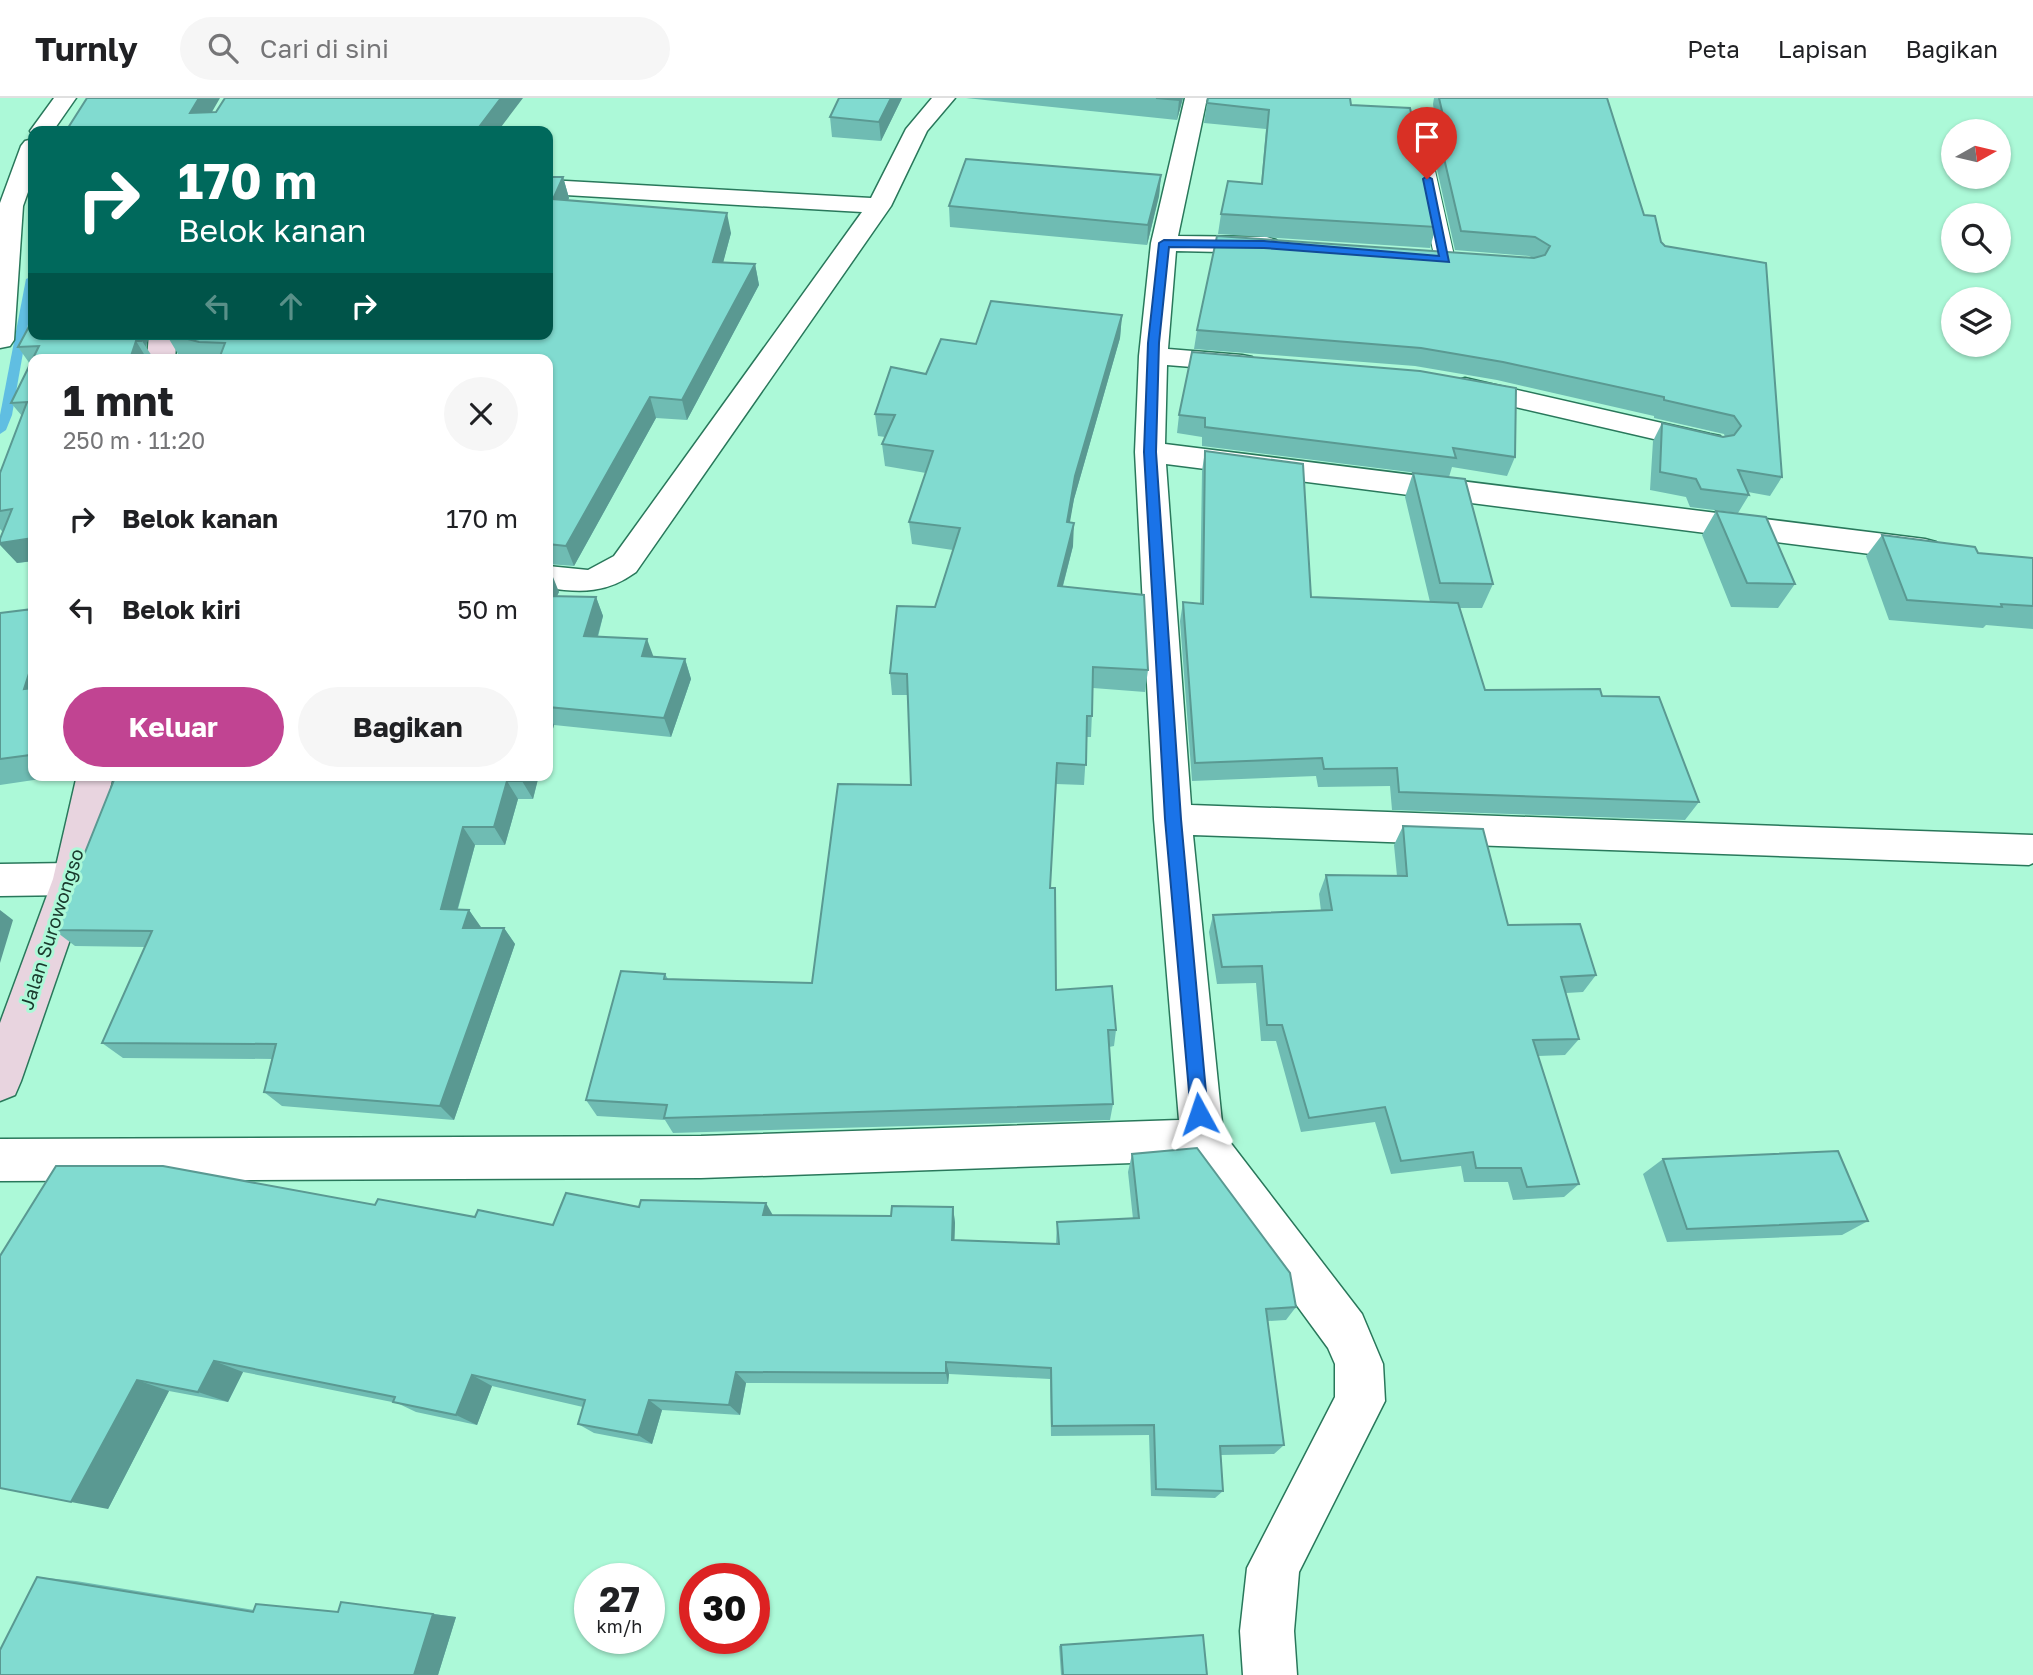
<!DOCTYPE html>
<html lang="id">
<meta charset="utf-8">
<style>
:root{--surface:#fff;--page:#f6f6f6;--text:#202124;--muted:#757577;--line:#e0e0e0;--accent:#c14492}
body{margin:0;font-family:"Golos Text",sans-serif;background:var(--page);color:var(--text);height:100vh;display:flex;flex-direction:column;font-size:26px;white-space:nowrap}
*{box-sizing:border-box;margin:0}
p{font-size:23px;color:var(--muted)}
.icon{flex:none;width:38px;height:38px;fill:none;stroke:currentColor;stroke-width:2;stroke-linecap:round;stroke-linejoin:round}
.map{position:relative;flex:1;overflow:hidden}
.panel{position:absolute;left:28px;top:256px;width:525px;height:427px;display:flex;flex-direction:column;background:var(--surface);border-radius:14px;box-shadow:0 2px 5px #0004}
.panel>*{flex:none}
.banner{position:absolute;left:28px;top:28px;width:525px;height:214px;border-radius:14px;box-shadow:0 2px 5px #0004;background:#00695c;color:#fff;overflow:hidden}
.needle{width:46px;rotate:82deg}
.buttons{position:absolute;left:1941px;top:21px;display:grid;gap:14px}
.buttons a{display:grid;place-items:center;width:70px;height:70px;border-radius:50%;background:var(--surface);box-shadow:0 2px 5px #0004;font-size:35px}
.speed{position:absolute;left:574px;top:1465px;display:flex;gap:14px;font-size:35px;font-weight:700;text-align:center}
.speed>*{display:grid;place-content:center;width:91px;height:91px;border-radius:50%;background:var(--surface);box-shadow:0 2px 5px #0004;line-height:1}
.speed small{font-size:18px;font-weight:400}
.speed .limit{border:10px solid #d22;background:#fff;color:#111}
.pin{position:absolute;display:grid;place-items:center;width:60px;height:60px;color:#fff;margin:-72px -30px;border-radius:50% 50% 50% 0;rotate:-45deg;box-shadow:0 0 7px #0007}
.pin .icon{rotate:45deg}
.me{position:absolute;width:77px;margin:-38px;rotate:355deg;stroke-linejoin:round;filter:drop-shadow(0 0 5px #0008)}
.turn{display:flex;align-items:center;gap:24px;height:147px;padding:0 35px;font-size:32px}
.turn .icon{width:91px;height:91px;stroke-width:2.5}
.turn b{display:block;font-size:49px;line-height:60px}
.lanes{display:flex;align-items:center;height:66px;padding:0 35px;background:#0003;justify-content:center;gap:35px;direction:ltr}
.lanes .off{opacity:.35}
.round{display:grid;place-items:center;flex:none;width:74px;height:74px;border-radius:37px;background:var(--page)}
.summary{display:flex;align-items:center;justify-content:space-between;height:119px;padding:0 35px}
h1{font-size:42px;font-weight:700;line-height:52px}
.cta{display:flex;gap:14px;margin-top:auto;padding:14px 35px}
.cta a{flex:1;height:80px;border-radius:42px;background:var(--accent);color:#fff;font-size:28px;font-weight:700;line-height:80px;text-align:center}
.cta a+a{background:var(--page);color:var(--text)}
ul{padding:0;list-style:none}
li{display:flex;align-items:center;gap:21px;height:91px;padding:0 35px}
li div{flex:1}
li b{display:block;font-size:26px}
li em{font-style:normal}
header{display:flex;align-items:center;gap:42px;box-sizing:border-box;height:98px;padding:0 35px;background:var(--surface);border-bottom:2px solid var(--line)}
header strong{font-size:33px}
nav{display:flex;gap:38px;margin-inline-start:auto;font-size:24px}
.search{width:490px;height:63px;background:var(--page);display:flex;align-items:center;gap:18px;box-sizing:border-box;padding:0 24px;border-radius:38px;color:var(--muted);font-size:26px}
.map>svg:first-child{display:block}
</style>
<header>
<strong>Turnly</strong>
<div class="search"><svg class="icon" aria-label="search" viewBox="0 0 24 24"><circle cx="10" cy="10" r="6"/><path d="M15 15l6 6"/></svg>Cari di sini</div>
<nav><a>Peta</a><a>Lapisan</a><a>Bagikan</a></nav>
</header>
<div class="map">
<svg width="2033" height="1577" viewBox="0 0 2033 1577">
<rect width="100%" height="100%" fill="#acf9d8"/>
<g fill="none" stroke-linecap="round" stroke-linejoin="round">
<path fill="#60bee2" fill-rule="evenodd" d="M33,178v20l-21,119 -6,15 -6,4v-19l26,-136z"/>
<g stroke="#29785b" stroke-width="2">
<path id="lane" d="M1416,23l9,5 30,134 -10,6 -10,-6 -28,-134z"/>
</g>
<g stroke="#29785b" stroke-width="3">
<path id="street" d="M54,0h22l-23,33h-20v4l-3,-4z
M932,0h23l-28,33 -36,75 -255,366c-29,21 -54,21 -88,16v-22l40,4 26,-14 248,-344 -314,-18v-14l323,18 35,-69z
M1185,0h22l-29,138 89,1 9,3 4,5 -4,5 -9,3 -91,-2 -8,98 74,6 10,2 4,6 -4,6 -10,2 -75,-6 -2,79 760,95 11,3 5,8 -5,8 -11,3 -759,-97 25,341 842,30v28l-4,2 -836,-30 30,298 139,181 21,50 2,37 -86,171 -5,59 3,44h-54l-3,-44 7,-63 88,-171v-33l-7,-16 -137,-187 -490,17 -701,3v-42l701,-3 478,-16 -25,-301 -19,-367 4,-96 12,-113z
M33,41v39l-10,28 -9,134 -4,6 -10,2v-145l21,-57 4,-5z
M1465,280l245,56 10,2 5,7 -5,7 -10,2 -255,-59 -4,-6 4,-6z
M72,765l14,5 5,11 -5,11 -14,5 -72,1v-32z"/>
</g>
<g stroke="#29785b" stroke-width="3">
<path id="secondary" d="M149,236h28l-2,25h-28z
M77,677h36l-22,104 -70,202 -6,14 -15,6v-78l53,-144z"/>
</g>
<use href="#lane" fill="#fff" fill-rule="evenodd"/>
<use href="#street" fill="#fff" fill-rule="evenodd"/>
<use href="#secondary" fill="#e8d4df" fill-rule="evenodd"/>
</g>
<path fill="#6fbcb3" d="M839,0h63l-21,43 -49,-4 -2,-20z
M966,0h217l-6,22z
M1434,0h173l37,117 17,27 121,235 -12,19 -22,-4 1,3 -11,18 -48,-6 -4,-10 -36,-7 3,-49 9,-18 61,14h2l-1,-3 -70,-16v-2l-157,-36 -82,-14 -221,-17 3,-19 336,-72 -4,-2 -74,-6 -27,-121 6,-18 -1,-7z
M1207,5l144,2 85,122 -6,21 -212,-14 3,-20 40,-30 5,-55 -62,-6z
M1161,77l-2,21 -12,49 -197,-18 -1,-21z
M563,79l6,21 -1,2 163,33 -8,29 32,2 4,21 -72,135 -31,-2 -82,148 -26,-2v-205h-352l-18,-5 -12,-20h382z
M1122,217l-2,23 -46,161 -5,24 4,23 -10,40 85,84 -3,22 -52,-4 -2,49h-4l-3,48 -28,-1 -6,104 6,102 60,40 -2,16 -5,1 4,57 -3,16 -437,13 -8,-13 -68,-4 -11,-16 79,-126 3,5 144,4 99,-198 -3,-90h-16l-2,-22 45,-66 18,-57 -41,-6 -3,-22 17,-49 -41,-7 -3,-22 3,-7 -7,-1 -3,-22 101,-70z
M149,236l-3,13 8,12h-121v202l-16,2 -14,-31 -3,-3v-56l22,-57 -11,-13 19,-39 -12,-17z
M1192,254l323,105 -8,19 -55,-9 -3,10 -247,-31v-9l-25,-4 2,-18z
M1205,353l106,146 119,5 -25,-105 8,-24 80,111 -11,24h-22l25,82 117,6 97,106 -14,18 -293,-10 -2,-24 -72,1 -2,-11 -124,5 -12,-160 3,-19 17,2 2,-133z
M1716,413l79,73 -17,24 -47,-1 -29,-72z
M1882,437l96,18 55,5v71l-47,-4 -3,3 -94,-8 -23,-64z
M548,474l11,20 -2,4 39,1 7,19 -5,21 56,20 31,2 6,20 -20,58 -117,-12 -6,22z
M33,511v166h22l-1,2 -54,8v-172z
M116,677h423l-6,24h-15l-13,46h-30l-17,64 11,1 11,18h24l11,16 -61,176 -172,-14 -18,-14 9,-33 -150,-1 -21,-15 43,-96 -70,-1 -21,-16z
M1403,728l105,99 88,50 -13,17 -17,1 13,46 -14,16 -27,1 41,128 -15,13 -51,3 -5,-18h-44l-3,-16 -70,8 -16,-52 -74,10 -25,-91h-15l-5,-58 -39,1 -8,-52 4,-17 108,-4 -2,-17 7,-19 71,1 -3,-31z
M1132,1056l164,153 -10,13 -18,1 16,124 -10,9 -53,1 2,36 -8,7 -64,-2 -2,-61 -98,1 -1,-57 -101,-5 -1,10 -202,-1 -6,32 -78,-5 -10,34 -58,-11 -16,-9 5,-17 -91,-21 -15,39 -61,-13 -19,-9 -154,-31 -15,30 -59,-11 -61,118 -108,-253 375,-51 100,12 78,8 86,-18 133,8 119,1 62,-9 2,16 -1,17 102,4 1,-22 76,-3 -5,-47z
M1663,1061l205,62 -26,14 -175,7 -24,-68z
M37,1479l39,4 178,29 84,2 30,-7 88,12 -18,58z
M1061,1547l146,30h-146l-2,-29z"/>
<path fill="#5a9992" d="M199,0h21l-19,33 -11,-18z
M501,0h22l-25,33h-22z
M891,0h11l-21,43 -2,-19z
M1180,0h3l-6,22 2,-20z
M1161,77l-2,21 -12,49 1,-20z
M563,79l6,21 -10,21 -6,-20z
M727,115l4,20 -13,49 -5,-20z
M755,166l4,21 -72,135 -5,-20z
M1122,217l-2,23 -46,161 -8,46 1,-23 8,-46z
M131,236h18l-3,13 -4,-6h-6l11,18h-17z
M650,299l6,21 -82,148 -8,-20z
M1074,425l-1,23 -16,62 1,-22z
M33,440v23l-16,2 -17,-18v-2z
M551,474l8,20 -11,21v-35z
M596,499l7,19 -11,40 -8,-20z
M647,541l7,19 -12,-2z
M685,561l6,20 -20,58 -7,-19z
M33,563v37l-9,-9z
M548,615l6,12 -6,22z
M524,677h15l-6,24 -11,-18z
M507,683l11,18 -13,46 -11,-18z
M463,729l12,18 -22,80 -12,-16z
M0,812l13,10 -13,43z
M469,812l12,17 -6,17 -12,-16z
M504,830l11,16 -61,176 -14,-14z
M766,1105l9,16 -12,-4z
M953,1109l2,16 -1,33 -2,-16z
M214,1263l29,11 -15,30 -30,-10z
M946,1264l3,12 -1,10 -2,-11z
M736,1274l10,11 -6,32 -11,-10z
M472,1277l20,11 -15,39 -21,-10z
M137,1282l32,11 -61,118 -37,-7z
M649,1302l13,10 -10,34 -14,-9z
M433,1516l23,3 -18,58h-24z"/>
<path fill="#81dbd0" stroke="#5a9992" stroke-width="2" d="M87,0h112l-9,15 26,-1 9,-14h276l-25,33h-410z
M839,0h52l-12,24 -49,-5z
M1156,0h24l-1,2z
M1208,0h142l1,7 59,3 26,119 -215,-13 7,-33 34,3 7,-74 -62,-7z
M1439,0h168l37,117 11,1 6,26 4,4 101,17 16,214 -44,-7 11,25 -48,-6 -5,-10 -36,-7 2,-49 61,14 11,-2 7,-9 -7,-10 -70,-16v-3l-161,-35 -82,-14 -224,-18 20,-94 317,22 11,-3 5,-9 -15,-9 -74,-6 -28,-120h9z
M966,61l195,16 -13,50 -199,-19z
M548,79h15l-10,22 174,14 -14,49 42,2 -73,136 -32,-3 -84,149 -18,-2v-185h-329l6,-16 -26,-1 -30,-8h379z
M991,203l131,14 -47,161 -8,46 7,1 -16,63 86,9 4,75 -55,-3 -1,49h-5l-1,49 -29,-2 -7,125h5l1,102 56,-4 4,44h-8l5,74 -449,14 3,-13 -81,-5 35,-129 44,3 -1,5 148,4 26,-199 73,1 -4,-111 -17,-1 7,-67 38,1 25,-79 -51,-6 24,-71 -51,-7 13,-29 -20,-1 16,-47 35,7 15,-35 35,5z
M33,221v15h98v4l11,3h-6l-6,18h-97v179l-33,5v-4l12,-30 -12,2v-38l27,-71 -16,1 28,-57 -21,1z
M1192,254l228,19 96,17 -1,69 -62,-9 3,10 -251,-31v-9l-26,-3z
M1205,353l98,13 8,133 147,6 27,87 115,-1 2,7 57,1 40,105 -300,-10 -2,-24 -73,1 -2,-11 -127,5 -12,-161 20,2z
M1413,375l52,6 28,105 -53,-1z
M1716,413l50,6 29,67 -48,-1z
M1882,437l93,12 3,6 55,5v48l-32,-2 1,3 -95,-7z
M548,498l48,1 -12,39 63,3 -5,17 43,3 -21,59 -116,-11z
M33,511v52l-9,28 9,-1v57l-3,10 -30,4v-146z
M116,677h408l-2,6h-15l-13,46h-31l-22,82 28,1 -6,18h41l-64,178 -176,-14 12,-48 -174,-1 50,-112 -98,-1z
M1403,728l80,3 25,96 72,-1 16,51 -35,2 18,62 -46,1 46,144 -52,3 -6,-19h-45l-3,-16 -72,9 -16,-54 -76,11 -27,-93h-15l-5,-59 -40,1 -9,-52 119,-5 -6,-35 81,1z
M1197,1050l93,125 6,34 -30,2 18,136 -64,1 3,45 -67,-2 -2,-64 -102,1 -1,-58 -105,-6v11l-210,-1 -7,33 -80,-5 -11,35 -60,-11 7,-24 -113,-25 -16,40 -63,-13 2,-5 -181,-36 -16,31 -61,-12 -66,122 -71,-14v-232l56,-90h107l212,39 3,-6 97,18 3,-7 75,15 13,-32 73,14 2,-7 125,3 -3,12 128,1 1,-10 61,1 -1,33 107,4 -2,-22 82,-4 -7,-64z
M1838,1053l30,70 -181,8 -24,-70z
M37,1479l216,35 3,-8 82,8 3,-10 92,12 -19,61h-414v-25z
M1203,1537l4,40h-144l-2,-30z"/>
<path fill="#1a73e8" stroke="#114b97" stroke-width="2" d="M1427,78l5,3 17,83 -185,-14 -95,-1 -10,96 -3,109 25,367 27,295 -2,6 -7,2 -6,-2 -2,-6 -26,-295 -21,-367 4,-109 11,-100 5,-3 100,1 175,15 -16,-77z"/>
<g text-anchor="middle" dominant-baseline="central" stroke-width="6" stroke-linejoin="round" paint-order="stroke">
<g font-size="19" fill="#19392c" stroke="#acf9d8">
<text transform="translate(51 831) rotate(-72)">Jalan Surowongso</text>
</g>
</g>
</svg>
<div class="buttons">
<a><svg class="needle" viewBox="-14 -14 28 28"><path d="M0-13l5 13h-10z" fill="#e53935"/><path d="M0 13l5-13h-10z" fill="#757577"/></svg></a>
<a><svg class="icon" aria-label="search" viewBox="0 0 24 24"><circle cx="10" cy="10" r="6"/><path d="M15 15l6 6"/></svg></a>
<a><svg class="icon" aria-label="layers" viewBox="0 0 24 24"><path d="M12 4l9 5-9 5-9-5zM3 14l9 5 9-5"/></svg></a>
</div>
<div class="speed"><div>27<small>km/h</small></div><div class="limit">30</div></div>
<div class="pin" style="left:1427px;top:81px;background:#d93025"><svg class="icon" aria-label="arrive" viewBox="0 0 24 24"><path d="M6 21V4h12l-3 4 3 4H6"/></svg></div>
<svg class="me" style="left:1199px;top:1016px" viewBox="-20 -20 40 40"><path d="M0-17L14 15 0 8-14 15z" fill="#1a73e8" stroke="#fff" stroke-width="4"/></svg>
<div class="banner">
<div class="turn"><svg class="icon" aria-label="right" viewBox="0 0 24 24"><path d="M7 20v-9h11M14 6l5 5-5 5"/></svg><div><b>170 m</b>Belok kanan</div></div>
<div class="lanes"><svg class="icon off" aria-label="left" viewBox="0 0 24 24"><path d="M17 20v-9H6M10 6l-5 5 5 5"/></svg><svg class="icon off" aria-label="ahead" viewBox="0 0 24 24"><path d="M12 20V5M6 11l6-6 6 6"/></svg><svg class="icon" aria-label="right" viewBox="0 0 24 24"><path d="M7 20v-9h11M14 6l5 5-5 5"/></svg></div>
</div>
<section class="panel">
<div class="summary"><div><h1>1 mnt</h1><p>250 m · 11:20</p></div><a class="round"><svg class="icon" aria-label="close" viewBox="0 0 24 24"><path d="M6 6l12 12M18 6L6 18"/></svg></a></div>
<ul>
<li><svg class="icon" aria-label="right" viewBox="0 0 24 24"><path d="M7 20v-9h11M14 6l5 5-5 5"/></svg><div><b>Belok kanan</b></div><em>170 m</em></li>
<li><svg class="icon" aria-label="left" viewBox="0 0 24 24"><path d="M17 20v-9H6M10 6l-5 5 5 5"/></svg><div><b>Belok kiri</b></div><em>50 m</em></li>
</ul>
<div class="cta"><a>Keluar</a><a>Bagikan</a></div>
</section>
</div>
